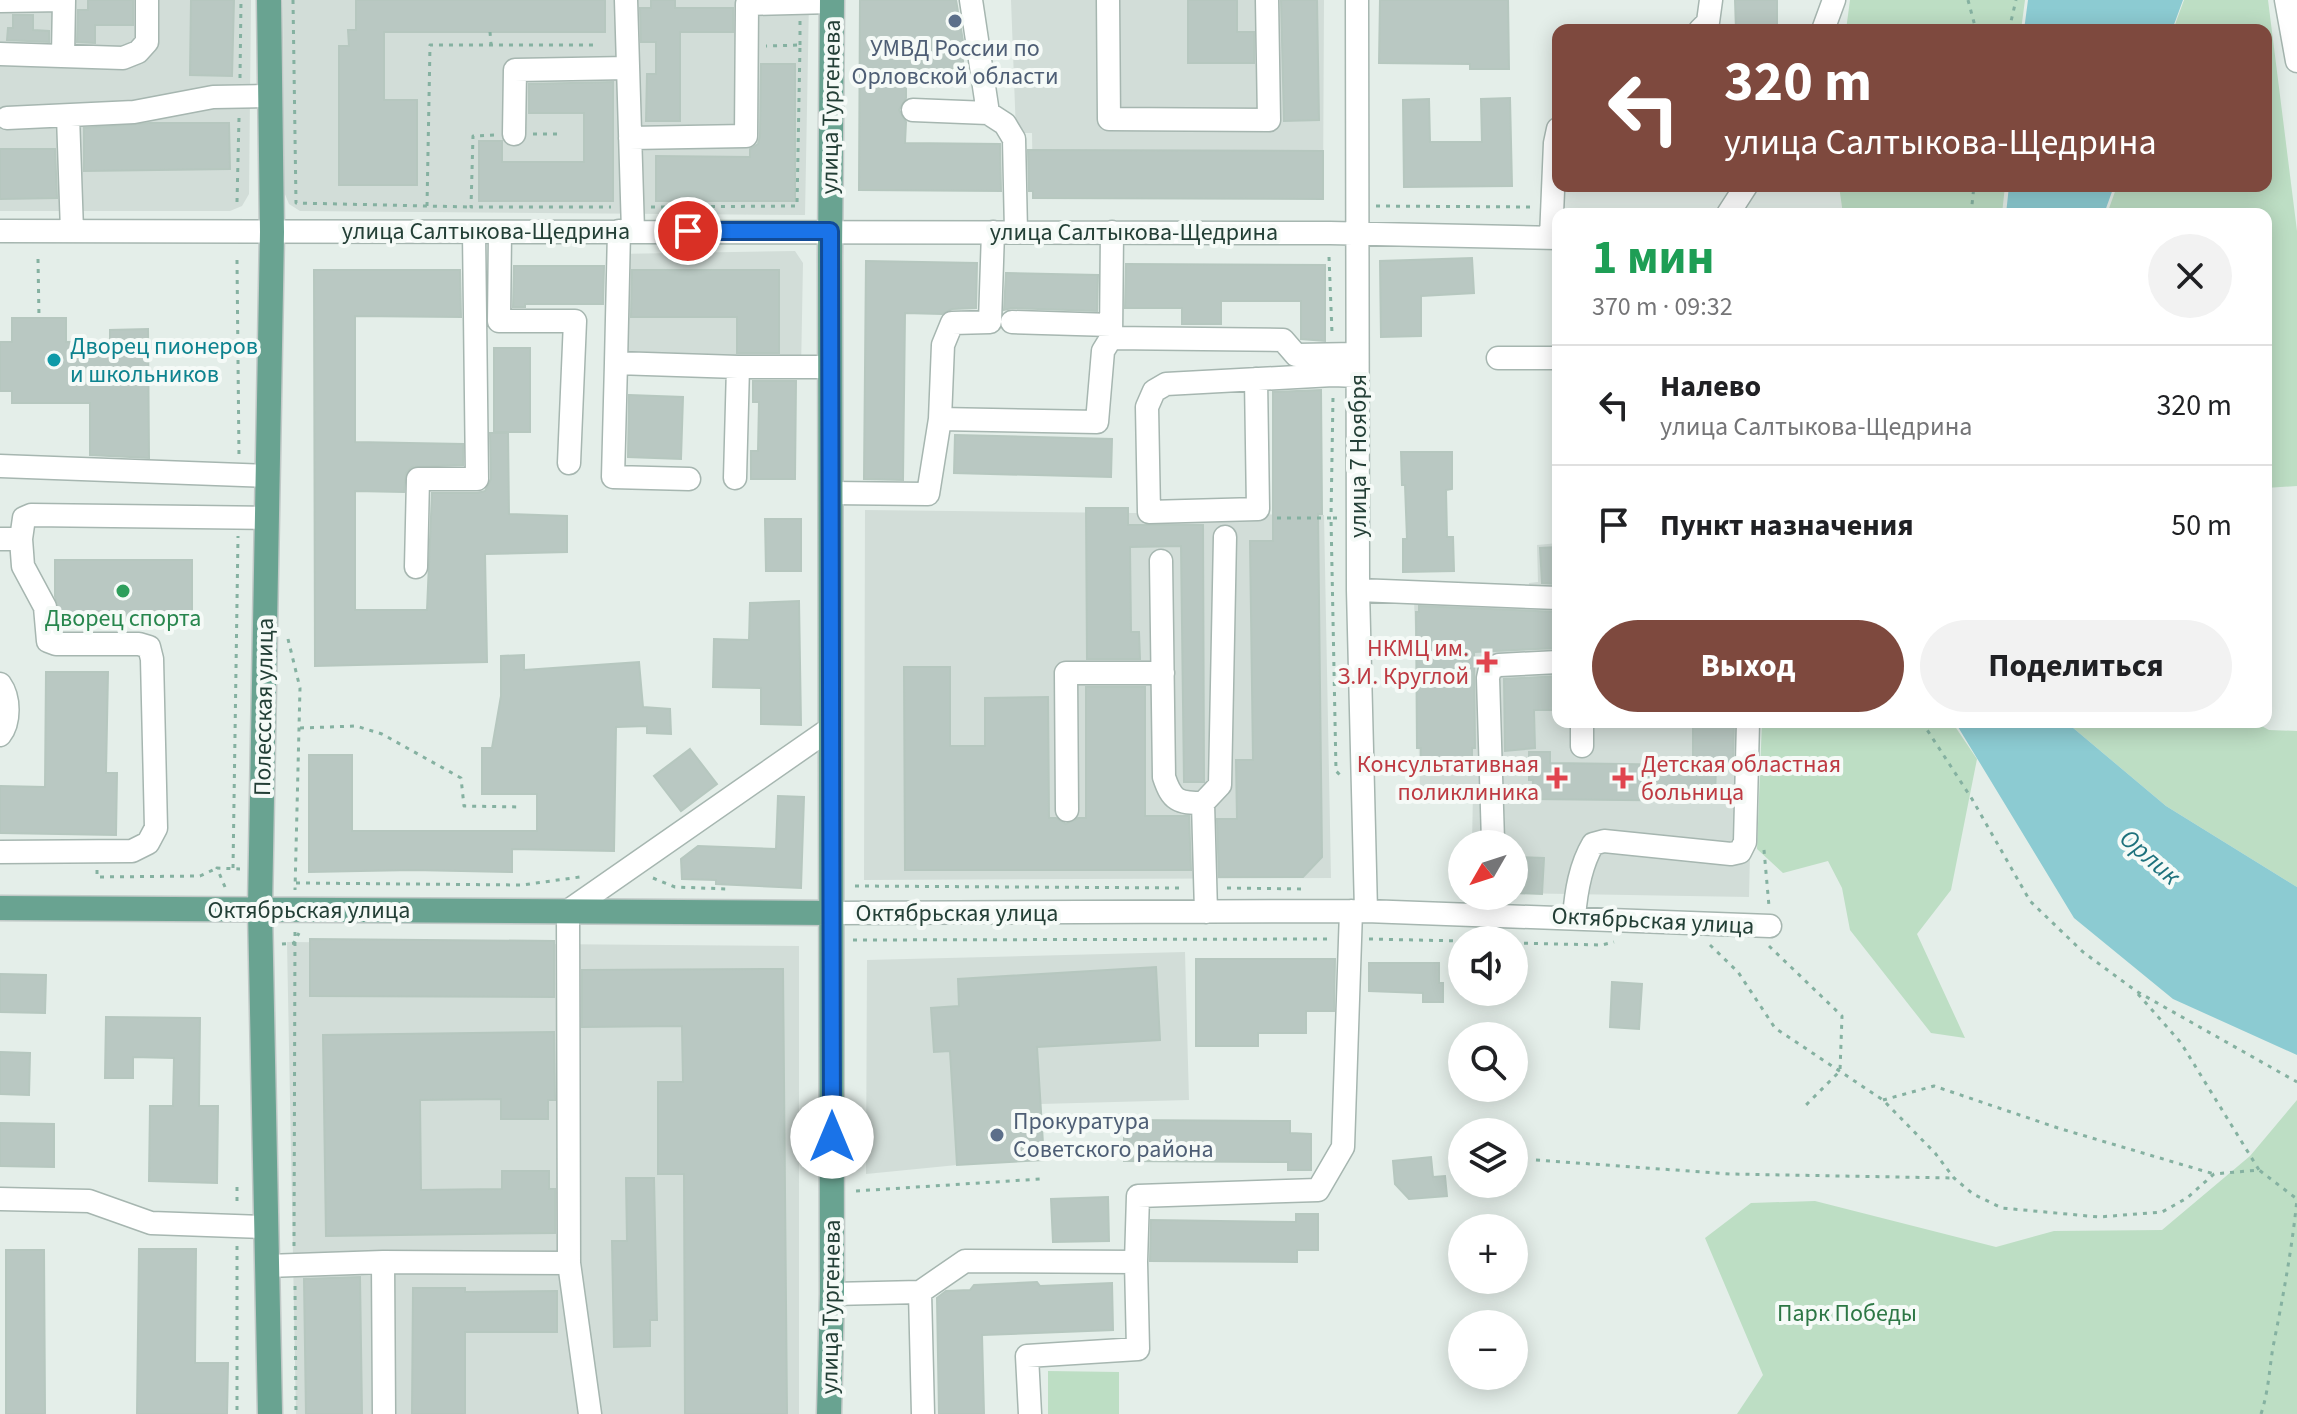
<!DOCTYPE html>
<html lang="ru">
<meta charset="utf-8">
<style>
:root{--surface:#fff;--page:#f2f2f2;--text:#202124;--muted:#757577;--line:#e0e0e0;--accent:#7e493e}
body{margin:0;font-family:"Source Sans 3",sans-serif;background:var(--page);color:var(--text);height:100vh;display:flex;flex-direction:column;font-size:30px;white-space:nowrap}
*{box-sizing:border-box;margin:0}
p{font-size:26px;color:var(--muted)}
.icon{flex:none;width:44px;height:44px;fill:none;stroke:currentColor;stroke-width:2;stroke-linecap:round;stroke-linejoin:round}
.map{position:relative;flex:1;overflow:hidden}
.sheet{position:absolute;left:1552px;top:208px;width:720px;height:520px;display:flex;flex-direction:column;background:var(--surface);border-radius:16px;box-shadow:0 4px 20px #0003}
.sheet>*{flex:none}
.banner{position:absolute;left:1552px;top:24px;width:720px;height:168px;border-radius:16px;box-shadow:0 4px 20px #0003;background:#7e493e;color:#fff;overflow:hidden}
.needle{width:52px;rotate:231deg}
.buttons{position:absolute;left:1448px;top:830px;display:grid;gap:16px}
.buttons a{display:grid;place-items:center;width:80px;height:80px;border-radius:50%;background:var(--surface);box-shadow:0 4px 20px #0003;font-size:40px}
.pin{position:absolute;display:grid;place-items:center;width:68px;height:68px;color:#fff;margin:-34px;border:4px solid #fff;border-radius:50%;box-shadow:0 2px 8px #0007}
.me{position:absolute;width:88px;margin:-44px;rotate:0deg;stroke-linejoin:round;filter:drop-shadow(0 0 6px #0008)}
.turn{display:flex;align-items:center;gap:28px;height:168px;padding:0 40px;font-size:36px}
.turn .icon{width:104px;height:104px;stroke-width:2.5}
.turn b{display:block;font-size:56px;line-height:68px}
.round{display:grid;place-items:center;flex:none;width:84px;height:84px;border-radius:42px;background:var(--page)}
.overview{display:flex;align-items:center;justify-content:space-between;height:136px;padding:0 40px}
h1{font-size:48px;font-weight:700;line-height:60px;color:#1e9e55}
.action{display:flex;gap:16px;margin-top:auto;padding:16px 40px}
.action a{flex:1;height:92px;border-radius:48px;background:var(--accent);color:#fff;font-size:32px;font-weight:700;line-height:92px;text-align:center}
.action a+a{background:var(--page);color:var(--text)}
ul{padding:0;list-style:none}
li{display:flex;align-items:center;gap:24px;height:120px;padding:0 40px;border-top:2px solid var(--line)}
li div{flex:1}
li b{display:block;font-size:30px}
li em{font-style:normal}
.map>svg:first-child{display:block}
</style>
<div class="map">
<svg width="2297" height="1414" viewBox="0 0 2297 1414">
<rect width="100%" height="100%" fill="#e4eee9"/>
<path fill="#d2ddd8" d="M0,0h251l-2,194 -7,12 -12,5h-230z
M283,0h526l-4,215 -505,-4 -11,-7 -5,-12z
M1011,0h313l-1,199 -290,-1 -1,-65h-16z
M795,251l8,12 -2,107 -189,-6 3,-110z
M865,510l459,5 7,363 -467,2z
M1558,543v179h195l-4,175 -235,-4v-49h-42l1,-52 -53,-3 -6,-190 115,3v-19l9,-1 -1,-37z
M287,942l512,4v468h-503z
M1185,952l4,148 -149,4 -90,-53 7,114 -91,9 1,-214z"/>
<path fill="#bddec4" d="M1850,0h175l-4,30h-175z
M2184,0h84l29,231v255l-31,2v-274h-159l10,-28h149v-156h-93z
M1839,186h166l-3,28h-159z
M1762,722h190l25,37 -26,131 -34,44 48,104 -34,-5 -81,-103 -8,-42 -14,-27 -45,12 -26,-24z
M2069,722h185l15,8 28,1v156l-131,-81 -94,-79z
M2297,1100v314h-560l26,-39 -58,-137 46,-35 64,-2 181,46 58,-16 108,-1 88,-74z
M1048,1371l71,1v42h-71z"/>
<path fill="#8ccbd2" d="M2028,0h155l-11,30h-148z
M2009,186h105l-10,28h-98z
M1955,722h114l3,5 94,79 131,81v168l-124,-56 -99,-81z"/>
<path fill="#b9c8c2" stroke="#b6c7bf" stroke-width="2" d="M88,0h45v25h-38v18l-18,-1 1,-32h10z
M191,0h43l-2,76 -42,-1z
M356,0h249v32h-221v68h33v85h-78v-139h10l-1,-16h8z
M651,0h24v8h58v24h-53v89h-34l1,-47h9v-32h-15l-1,-34h11z
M860,0h96l7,41v28h-57v29l-7,12 7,12 -1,21 95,1 1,47 -142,-1z
M1188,0h49v32h17v31h-66z
M1281,0h36l2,120 -35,1z
M1380,0h128l1,69h-39v-5l-91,-1z
M1735,0h42v30h-41z
M13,15h20v15l16,1v11l-42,-2 1,-12h5z
M761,64h34v137h-139v-45l94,1v-8l8,-5 2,-8z
M613,82v119h-134v-60h23v21h82v-49h-55v-29z
M1510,98l2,88 -108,1 -1,-87 26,-1 1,43h52l-1,-43z
M150,123h79l1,46 -146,2v-43z
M0,149h55l2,49 -57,1z
M1028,150l295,1v48l-290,-1v-7h-4z
M1472,258l2,35 -53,3v40l-40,1 -1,-76z
M866,261l111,2 -1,45 -24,1 -10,5 -37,-1 -2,167 -39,-1z
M1126,264l199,1v76l-24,-2v-38h-80v23h-39v-16h-57z
M514,266h90l-1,38h-78v3h-12z
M314,270h146l1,47 -106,-1v126l108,2v21l-51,2 -6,6 -2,19 -49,-1v119h72l5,-117h45l8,-2 6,-12 -1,-46h18l1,81 58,2v36l-82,2 2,108 -172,4z
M632,270h147v83h-42v-36h-106z
M1006,273l92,2 -1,36 -85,-3 -8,2z
M12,318h54v24l44,-1v-11l38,-1 1,129 -59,-3v-52h-78v-12h-12v-49h12z
M494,348h36v84h-36z
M753,381h43l-1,98h-44v-28h7l1,-49h-6z
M1321,390l1,124h-4l4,343 -19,20h-84l-2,-58h20l-1,-59h17l-3,-219h23v-149z
M629,395l54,2 -2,62 -53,-2z
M955,435l157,4 -1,38 -157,-4z
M1401,452h51v37l-6,1 1,47h6l1,34 -51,1v-33h4l-2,-54h-3z
M1086,508h42v17h75l1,257h-20l-3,-236 -51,1 1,85h8l1,27h-53z
M765,519h36v52h-35z
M1558,547v37l-16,-1 -2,-35z
M55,560h137v62h-132l-5,-26z
M799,601l2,124 -40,-1v-36l-48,-1 1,-48 35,1 1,-37z
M1419,606l139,6v36l-84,4 1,96h-3v13l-51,1v-14h-4l-1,-136h3z
M524,655v15l115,-8 4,45 27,2 1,25 -24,-1v-7l-31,1 -2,124 -102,-2v23l-99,-2 -104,2v-117h43v76h185v-37h-55v-46h10l9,-52v-40z
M904,667h46v79h35v-48l63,-1 1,121h7l10,6 12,-6h8v-131h59v129h44l2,54h-286z
M46,672h62l-2,101h11l-1,62 -116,-2v-47l45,1z
M1558,676v34h-24l1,38 -30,3 -1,-72z
M1693,722h41l-1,40h-17l-1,39 -183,-2 1,-19h-4v-28h21v11l143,2z
M690,749l27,35 -36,27 -27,-35z
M778,796l26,1 -3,91 -85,-4v-4l-34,-1 -1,-20 17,-13 78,3z
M1514,857l30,1 -2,36 -28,-1z
M310,939l244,2v56l-244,-1z
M1196,959h139l-1,52h-28v22h-48v13h-62z
M1369,963h70v20h4v19h-20v-9l-54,-2z
M1156,967l4,73 -123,7 7,113 -87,5 -7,-114 -16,1 -3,-44 28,-2 -1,-27z
M783,969l4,445h-102l-1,-240h-26v-92h25l-1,-56 -100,1v-57z
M0,974l46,1 -1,38 -45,-1z
M1612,982l30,2 -3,45 -29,-2z
M106,1017l94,1 -1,88h19l-1,77 -68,-2 1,-75h23l1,-48 -41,-1v21h-28z
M554,1032l1,68h-7v19h-47v-20l-81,1 1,90 81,-1v-18h47v18h6v44l-229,3 -3,-201z
M0,1052l30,1 -1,42 -29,-1z
M1124,1120l166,1v12l21,1v36h-23v-8l-164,-1z
M0,1123l54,1v43l-54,-1z
M1431,1157l2,20 12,-1 2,20 -38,3 -14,-15 -2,-23z
M626,1178h28l3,142h-7v26l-36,1 -2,-106h15z
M1108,1197l1,44 -56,1 -2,-43z
M1296,1214h22v36h-21v12l-147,-1 1,-41 145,2z
M139,1249h57l-1,114h33l-1,51h-90z
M6,1250h38l1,164h-39z
M360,1277l2,137h-56l-2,-135z
M1037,1282l3,4 72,-3 1,47 -131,5 2,79h-45l-2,-116 9,-7 24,-1 4,-5z
M413,1288h52v4l92,-1v41h-92v82h-53z"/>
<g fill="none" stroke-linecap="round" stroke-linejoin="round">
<g stroke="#a6b6b0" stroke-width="25">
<path id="minor" d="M626,0l7,231
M1108,0l1,119 160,1 -2,-120
M1357,0l1,590 8,321
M2286,0l11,61
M0,1l64,-1 -1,56
M1700,30l8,-8 3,-22
M1823,30l11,-30
M0,54l123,4 15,-6 9,-10v-42
M913,110l75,3 -17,-113
M988,113l17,11 9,15 2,93
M68,116l4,115
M7,118l127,-6 79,-15 57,-1
M514,134l1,-64 113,-2
M630,138l116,-2 1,-132 85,-2
M1728,214l18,-28
M0,231l1330,2 228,5
M619,231l-3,132 122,4h92
M500,232l-1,89h76l-6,142
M993,232l-3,90 -38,1 -9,22 -3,74 157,3 6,-71 8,-13
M1112,232l-1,106 172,2 13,15 61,-1
M1551,238l4,-95 3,-14
M1012,322l99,3
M1498,358h60
M616,363l-3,114 76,2
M1256,379l2,130 -109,3 -2,-105 7,-16 12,-7 167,-9 24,1
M0,466l267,10
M735,478l3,-111
M830,493l98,1 12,-75
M0,539h21l3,-21 7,-3 235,3
M1161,561l3,216c8,24 14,26 39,26
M416,567l2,-88h59l-3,-247
M1358,590l200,8
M0,684c10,14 10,38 0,51
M1582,722v24
M1067,810l-1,-137h97
M1493,841l-5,-163 2,-9 9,-4 59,-3
M0,852l132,-1 16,-8 8,-15 -4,-169 -3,-12 -10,-3h-83l-8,-3 -3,-34 -22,-41 -2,-27
M1206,912l-3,-109 17,-18 5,-248
M831,913l535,-2 404,15
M1574,917c2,-25 6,-51 19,-73l11,-3 127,13 9,-2 5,-10 3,-120
M0,1199l89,2 62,22 115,4
M383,1262l186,1
M1136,1262l2,-66 180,-6 25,-43 8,-236
M267,1266l116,-4 1,152
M920,1292l45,-31 171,1 2,87 -111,7 3,58
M832,1294l88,-2 3,122
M590,1414l-21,-151 -1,-352 263,-183"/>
</g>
<g stroke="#c1c9c7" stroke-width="27">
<path id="major" d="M269,0l3,232 -12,677 10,505
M0,908l831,5
M829,1414l3,-120 -2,-1037 2,-257"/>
</g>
<path stroke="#85b1a1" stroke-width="3" stroke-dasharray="4 6" stroke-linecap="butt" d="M293,0l3,203 175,4
M1968,0l8,30
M2009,30l7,-30
M490,32l1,12
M800,45v-24
M240,78l1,-78
M533,134h28
M494,135l-21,1 -2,71h140
M237,202l2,-84
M427,206l3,-161h166
M1376,206l157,1
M651,207l146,-1 3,-161 -34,1
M1971,214l3,-28
M1329,257l3,76
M38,259l1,59
M237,260l2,197
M1277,518h54l2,-121
M1337,518h-6l5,253 5,5
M288,639l12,49 -5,202
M1922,722l50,77 58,102 53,51 53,39 161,91
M300,728l56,-2 26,8 79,44 3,28 58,1
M1764,850l5,56
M233,868l5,-332
M97,870v7l103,-1 17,-8
M653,878l22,9 53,2
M296,883l226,2 58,-8
M855,886l328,2
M225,887l-8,-19 23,1
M1227,888l80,1
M1369,939l93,2
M853,940l476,-1
M1514,943l88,2 12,-3
M282,944l12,-1 5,-10
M1710,945l28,27 37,56 108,72 52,53 19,25 19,16 29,14 97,9 63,-5 25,-14 27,-24 45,-4 38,29
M1769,946l73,70 -2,55 -34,34
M2138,994l43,49 78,127
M1883,1100l51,-14 124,42 156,46
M1536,1160l194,14 224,4
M237,1187v19
M856,1191l184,-12
M237,1246v168
M294,1246l1,-316
M295,1286l1,128
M2261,1414c8,-25 8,-43 12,-67 10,-50 19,-98 24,-148"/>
<use href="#minor" stroke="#fff" stroke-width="22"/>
<use href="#major" stroke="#69a391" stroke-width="24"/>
</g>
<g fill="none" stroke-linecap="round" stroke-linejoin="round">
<g stroke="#114b97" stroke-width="20">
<path id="route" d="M688,231h142l2,906"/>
</g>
<use href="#route" stroke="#1a73e8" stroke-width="14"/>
</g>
<g fill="#5c6f8a" stroke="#f5faf7" stroke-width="3">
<circle cx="955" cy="21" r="8"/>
<circle cx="997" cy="1135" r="8"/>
</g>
<circle fill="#0f9aa8" stroke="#f5faf7" stroke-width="3" cx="54" cy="360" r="8"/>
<circle fill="#2e9e5b" stroke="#f5faf7" stroke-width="3" cx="123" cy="591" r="8"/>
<g fill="#e0444e" stroke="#f5faf7" stroke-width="3">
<path d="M1483 650h8v8h8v8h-8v8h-8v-8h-8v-8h8z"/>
<path d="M1553 766h8v8h8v8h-8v8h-8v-8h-8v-8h8z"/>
<path d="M1619 766h8v8h8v8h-8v8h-8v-8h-8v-8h8z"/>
</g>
<g text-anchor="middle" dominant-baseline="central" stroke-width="8" stroke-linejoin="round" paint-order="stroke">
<g font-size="24" fill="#4e5e75" stroke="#f5faf7">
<text x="955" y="48">УМВД России по<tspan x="955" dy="28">Орловской области</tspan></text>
<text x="1013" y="1121" text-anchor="start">Прокуратура<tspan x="1013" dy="28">Советского района</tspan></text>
</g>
<g font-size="24" fill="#233f36" stroke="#f5faf7">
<text transform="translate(831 107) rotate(-89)">улица Тургенева</text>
<text x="486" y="231">улица Салтыкова-Щедрина</text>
<text x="1134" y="232">улица Салтыкова-Щедрина</text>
<text transform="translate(1358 456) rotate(-90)">улица 7 Ноября</text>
<text transform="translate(264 707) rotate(-89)">Полесская улица</text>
<text x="309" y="910">Октябрьская улица</text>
<text x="957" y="913">Октябрьская улица</text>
<text transform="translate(1653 921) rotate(3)">Октябрьская улица</text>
<text transform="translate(831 1307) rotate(-89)">улица Тургенева</text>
</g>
<g font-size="24" fill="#0d838f" stroke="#f5faf7" text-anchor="start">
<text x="70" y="346">Дворец пионеров<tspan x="70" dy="28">и школьников</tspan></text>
</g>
<g font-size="24" fill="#27864d" stroke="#f5faf7">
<text x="123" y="618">Дворец спорта</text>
</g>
<g font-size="24" fill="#be3a42" stroke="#f5faf7" text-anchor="end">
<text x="1469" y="648">НКМЦ им.<tspan x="1469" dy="28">З.И. Круглой</tspan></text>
<text x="1539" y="764">Консультативная<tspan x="1539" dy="28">поликлиника</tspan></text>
<text x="1641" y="764" text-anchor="start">Детская областная<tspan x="1641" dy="28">больница</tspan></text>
</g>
<g font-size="24" fill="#2d7745" stroke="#f5faf7">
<text x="1847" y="1313">Парк Победы</text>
</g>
<g font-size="26" font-style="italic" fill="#1d717c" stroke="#f5faf7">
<text transform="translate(2150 857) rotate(41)">Орлик</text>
</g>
</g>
</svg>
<div class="buttons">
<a><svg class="needle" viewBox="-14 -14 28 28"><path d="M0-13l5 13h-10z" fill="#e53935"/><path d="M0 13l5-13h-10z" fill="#757577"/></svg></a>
<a><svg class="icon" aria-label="sound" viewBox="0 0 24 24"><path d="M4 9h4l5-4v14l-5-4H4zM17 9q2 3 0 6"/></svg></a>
<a><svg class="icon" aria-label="search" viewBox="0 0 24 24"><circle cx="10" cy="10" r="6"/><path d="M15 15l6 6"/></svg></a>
<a><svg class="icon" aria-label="layers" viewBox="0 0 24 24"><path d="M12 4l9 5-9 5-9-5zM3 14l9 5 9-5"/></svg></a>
<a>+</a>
<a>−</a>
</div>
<div class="pin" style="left:688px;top:231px;background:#d93025"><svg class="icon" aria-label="arrive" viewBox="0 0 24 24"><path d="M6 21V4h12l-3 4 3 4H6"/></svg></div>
<svg class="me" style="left:832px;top:1137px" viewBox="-20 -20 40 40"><circle r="19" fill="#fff"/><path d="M0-13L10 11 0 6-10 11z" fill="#1a73e8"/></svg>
<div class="banner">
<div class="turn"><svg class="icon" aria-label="left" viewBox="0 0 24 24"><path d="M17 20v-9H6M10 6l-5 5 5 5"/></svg><div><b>320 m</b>улица Салтыкова-Щедрина</div></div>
</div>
<section class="sheet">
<div class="overview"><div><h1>1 мин</h1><p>370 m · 09:32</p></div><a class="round"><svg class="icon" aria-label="close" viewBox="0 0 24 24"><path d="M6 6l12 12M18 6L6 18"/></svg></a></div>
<ul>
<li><svg class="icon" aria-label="left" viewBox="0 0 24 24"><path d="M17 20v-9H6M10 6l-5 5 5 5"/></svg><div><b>Налево</b><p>улица Салтыкова-Щедрина</p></div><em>320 m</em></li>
<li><svg class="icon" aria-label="arrive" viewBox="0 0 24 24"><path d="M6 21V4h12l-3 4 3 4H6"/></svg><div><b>Пункт назначения</b></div><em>50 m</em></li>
</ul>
<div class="action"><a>Выход</a><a>Поделиться</a></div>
</section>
</div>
